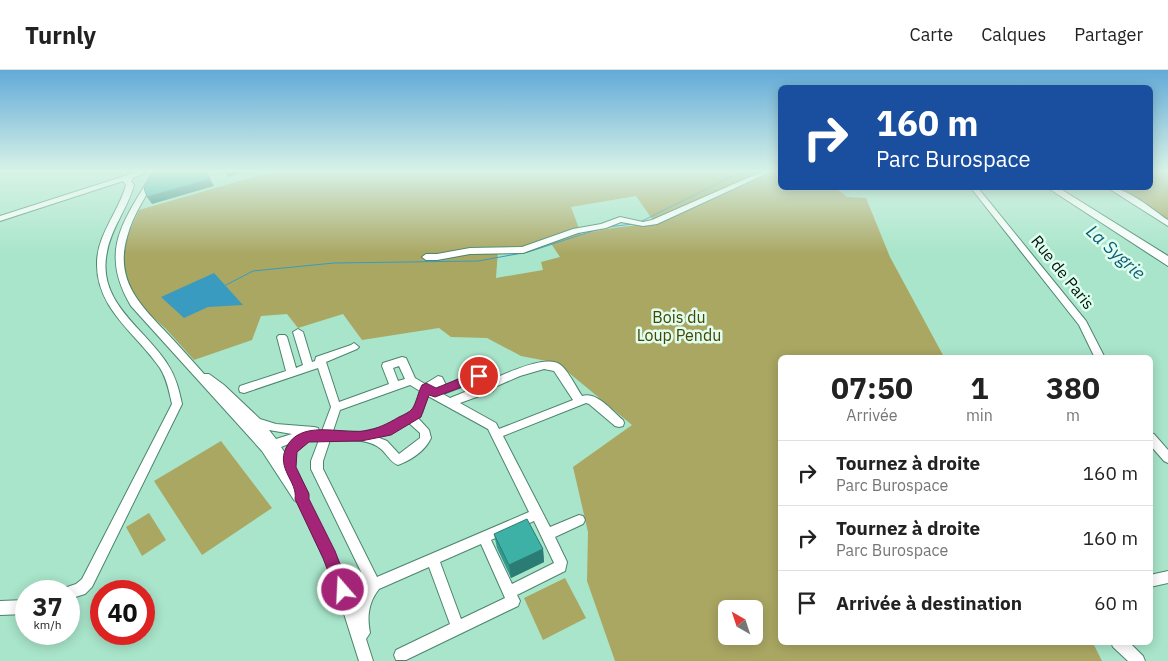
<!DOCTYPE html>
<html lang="fr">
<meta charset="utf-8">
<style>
:root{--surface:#fff;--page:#f2f2f2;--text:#222;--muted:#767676;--line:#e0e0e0}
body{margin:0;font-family:"IBM Plex Sans",sans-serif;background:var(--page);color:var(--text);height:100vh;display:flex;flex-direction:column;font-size:19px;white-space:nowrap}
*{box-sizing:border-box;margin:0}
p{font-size:16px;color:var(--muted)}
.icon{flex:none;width:28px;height:28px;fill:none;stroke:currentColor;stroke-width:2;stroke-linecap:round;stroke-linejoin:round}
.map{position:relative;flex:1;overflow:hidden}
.sheet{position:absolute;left:778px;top:285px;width:375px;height:290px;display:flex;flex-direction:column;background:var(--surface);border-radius:8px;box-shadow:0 2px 12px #0003}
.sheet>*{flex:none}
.banner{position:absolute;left:778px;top:15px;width:375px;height:105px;border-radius:8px;box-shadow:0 2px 12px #0003;background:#1a4fa0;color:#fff;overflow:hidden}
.needle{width:32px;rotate:321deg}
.controls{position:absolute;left:718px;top:530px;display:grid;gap:10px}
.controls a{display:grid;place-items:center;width:45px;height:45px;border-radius:8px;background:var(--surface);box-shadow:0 2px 12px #0003;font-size:25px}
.speed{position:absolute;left:15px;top:510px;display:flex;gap:10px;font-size:25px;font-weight:700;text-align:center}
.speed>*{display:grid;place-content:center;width:65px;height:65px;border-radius:50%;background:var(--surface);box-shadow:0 2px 12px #0003;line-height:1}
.speed small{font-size:12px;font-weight:400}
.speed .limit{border:8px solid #d22;background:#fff;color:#111}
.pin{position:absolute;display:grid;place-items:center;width:42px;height:42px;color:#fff;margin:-21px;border:2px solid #fff;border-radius:50%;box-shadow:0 1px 5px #0007}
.me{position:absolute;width:55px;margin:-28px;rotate:341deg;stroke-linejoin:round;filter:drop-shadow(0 0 4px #0008)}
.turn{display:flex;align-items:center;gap:18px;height:105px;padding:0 15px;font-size:22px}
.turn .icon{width:65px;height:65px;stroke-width:2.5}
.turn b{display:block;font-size:35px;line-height:42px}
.eta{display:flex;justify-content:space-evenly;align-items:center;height:85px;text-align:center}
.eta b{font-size:30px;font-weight:800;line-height:35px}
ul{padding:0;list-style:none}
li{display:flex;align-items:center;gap:15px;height:65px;padding:0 15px;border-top:1px solid var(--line)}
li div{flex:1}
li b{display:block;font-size:19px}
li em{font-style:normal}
header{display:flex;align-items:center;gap:30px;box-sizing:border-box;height:70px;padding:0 25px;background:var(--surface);border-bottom:1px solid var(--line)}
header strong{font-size:24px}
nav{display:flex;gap:28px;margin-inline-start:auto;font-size:18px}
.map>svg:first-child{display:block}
</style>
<header>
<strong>Turnly</strong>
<nav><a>Carte</a><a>Calques</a><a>Partager</a></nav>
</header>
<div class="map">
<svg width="1168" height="591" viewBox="0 0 1168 591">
<rect width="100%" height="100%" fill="#a8e5ca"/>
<path fill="#aaa763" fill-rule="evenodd" d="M271,102h485l6,5 11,-5h7v16h56l11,9 19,1 24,59 54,100 -164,1v284l313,1 9,18h-487l-28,-80 1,-49 -15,-65 59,-42 -75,-62 -36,-7 -34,-18 -36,-1 -12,-9 -77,12 -19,-26 -45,14 -11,-14 -26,2 -9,24 -58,20 -28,-31 -32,-29 -11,-34 3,-27 13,-29zM636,126l19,27 -42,5 -32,6 -10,-27zM543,172l9,3 8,12 -19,5 2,8 -47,8 2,-28 24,-2zM726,539h28v27h-28z
M1150,102h18v50l-53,-34h35z
M221,371l51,67 -70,47 -48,-74z
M149,443l17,27 -24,16 -16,-29z
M565,508l21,40 -43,22 -19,-42z"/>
<path fill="#399bbf" d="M214,203l29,32 -35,2 -24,11 -23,-21z"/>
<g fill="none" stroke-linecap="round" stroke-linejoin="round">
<path stroke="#399bbf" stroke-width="1" d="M640,152l95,-47 11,-3
M608,157l25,-3
M224,216l29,-15 81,-8 144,-2 50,-9 71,-23"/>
<g stroke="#4b856e" stroke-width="2">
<path id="minor" d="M137,102h10l-14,6 -2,3 3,4c-6,23 -23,43 -27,67 -11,51 38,76 61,113 8,12 11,25 14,39l-90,183 -7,7 -16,5v-8h-6l1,-3 12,-4 6,-5 90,-175c-3,-13 -5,-25 -12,-36 -23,-34 -64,-59 -63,-105 0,-28 22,-52 29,-78l-3,-4 -123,40v-5z
M153,102h7c-12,21 -27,42 -33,65 -12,42 11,66 38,94 13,14 26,28 39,43h5l15,11 36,34 16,5 38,3 4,1 1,3h3l9,-24 -13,-39 -74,25 -4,-1 -1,-3 1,-3 46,-15 -9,-34 2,-2h6l2,2 9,31 7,-3 -10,-33 5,-3 5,3 9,30 3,-1 1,-4 35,-12 3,-2 5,4 -2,2 -31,13 13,40 50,-18 -7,-18 1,-3 19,-6 4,1 9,20 10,6 13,-8 4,1 4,8c14,-6 35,-20 49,-7 15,-6 54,-25 67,-12 8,8 14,21 20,30 15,-5 30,15 41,24l1,3 -1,3 -4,1 -4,-1 -26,-22 -3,-1 -83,33 47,91 29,-12 4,1 2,4 -2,4 -28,13 12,25 -2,9 -48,24 3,6 -2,5 -112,54h-10l-2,-5 2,-5 54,-26 -21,-57 -50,22c-11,14 -12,28 -9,44l-4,6 7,22h-14l-27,-85 -34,-73 -4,-3 -32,-49 -131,-145c-33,-56 -7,-85 22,-134zM399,296l6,13 -7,2 -5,-13zM544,299l10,2 19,29 -74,29 -3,-6 -36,-20 33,-12 4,-5 23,-10zM480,310h4l3,3 -37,15 -7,-4zM410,315l10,6 -7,19 -29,17 -23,5 -28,-1 7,-21zM428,326l60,33 41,83 -152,65 -54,-108v-8l7,-21c16,0 38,-2 51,9 6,5 9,13 17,16 13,-5 27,-14 33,-27l-2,-8 -11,-12 4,-5zM409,353l11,10v5l-21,16 -12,-13 -10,-4 13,-3zM269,360l23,4 -16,5zM319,370l-8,21v8l56,115 -5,7 -6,18 -13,-38 -37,-75 2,-3 -13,-25 1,-16 12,-11zM291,373l-4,4 -2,6 -4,-6zM534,451l20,42 -42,21 -21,-44zM481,474l24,54 -44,21 -21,-57z
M761,102h9l-113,52 -14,2 -22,-4 -15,6 -28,5 -55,20 -53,1 -33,6h-11l-4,-3 4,-3h11l33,-6 52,-1 51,-18 28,-5 19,-7 23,5 9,-2z
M971,118h7l108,133 19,37h-10l-16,-33z
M1108,118c18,-2 45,22 60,32v6z
M1150,363l4,1 14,16v13l-4,-2 -14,-16z
M1168,501v12l-18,4v-12z
M26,530v14l-26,1v-14z
M1111,572h18l14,14 2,5h-17l-15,-14z"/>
</g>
<g stroke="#4b856e" stroke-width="2">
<path id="highway" d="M1048,118h11l109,68v10z"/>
</g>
<use href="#minor" fill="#fff" fill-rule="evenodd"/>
<use href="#highway" fill="#fff" fill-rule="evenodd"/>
</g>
<path fill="#34988f" d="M494,464l49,15 1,13 -33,16 -14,-30z"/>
<path fill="#2b7c74" d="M226,102h13v1l-11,4z
M210,109l4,7 -62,18 -5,-7z
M543,479l1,13 -33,16 -2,-13z"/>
<path fill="#3db1a6" stroke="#2b7c74" d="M154,102h53l3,7 -63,18 -3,-9z
M527,449l16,30 -34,16 -15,-31z"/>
<linearGradient id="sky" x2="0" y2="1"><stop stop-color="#62aad8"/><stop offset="0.55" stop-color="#d8f3e7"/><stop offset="1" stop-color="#d8f3e7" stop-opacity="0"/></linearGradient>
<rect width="1168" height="184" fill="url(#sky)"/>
<path fill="#a42577" stroke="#6b184d" d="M479,301l4,2 2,3 -2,3 -48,18 -6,-2 -8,22 -30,18 -30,6 -52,1 -12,10 -1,15 13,27v5l26,52 15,39 -2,5 -5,2 -6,-2 -14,-37 -28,-59c3,-17 -19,-30 -9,-51 14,-29 53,-14 78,-17 13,-2 23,-7 35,-14 4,-2 10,-4 13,-8 5,-6 6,-17 10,-24l4,-2 10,5z"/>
<g text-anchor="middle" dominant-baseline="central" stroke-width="5" stroke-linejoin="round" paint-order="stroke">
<g font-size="16" fill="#00140b" stroke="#e0fef0">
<text transform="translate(1063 202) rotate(51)">Rue de Paris</text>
</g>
<g font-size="16" fill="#484401" stroke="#e0fef0">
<text x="679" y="247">Bois du<tspan x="679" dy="18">Loup Pendu</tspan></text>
</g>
<g font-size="18" font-style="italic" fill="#0d5c75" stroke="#e0fef0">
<text transform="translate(1116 182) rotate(42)">La Sygrie</text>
</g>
</g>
</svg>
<div class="controls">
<a><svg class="needle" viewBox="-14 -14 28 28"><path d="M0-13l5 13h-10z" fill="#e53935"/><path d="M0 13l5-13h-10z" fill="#767676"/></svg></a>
</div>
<div class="speed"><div>37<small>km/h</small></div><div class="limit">40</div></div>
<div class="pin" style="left:479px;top:306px;background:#d93025"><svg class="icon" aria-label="arrive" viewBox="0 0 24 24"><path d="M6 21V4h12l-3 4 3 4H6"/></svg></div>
<svg class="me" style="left:343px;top:520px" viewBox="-20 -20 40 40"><circle r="17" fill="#a42577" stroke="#fff" stroke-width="3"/><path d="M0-11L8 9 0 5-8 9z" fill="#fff"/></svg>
<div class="banner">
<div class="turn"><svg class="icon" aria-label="right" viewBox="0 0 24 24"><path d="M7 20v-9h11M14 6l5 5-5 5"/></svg><div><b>160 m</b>Parc Burospace</div></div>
</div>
<section class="sheet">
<div class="eta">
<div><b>07:50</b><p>Arrivée</p></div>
<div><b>1</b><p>min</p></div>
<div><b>380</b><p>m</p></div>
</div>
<ul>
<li><svg class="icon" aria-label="right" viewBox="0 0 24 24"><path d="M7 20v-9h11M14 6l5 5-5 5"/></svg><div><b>Tournez à droite</b><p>Parc Burospace</p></div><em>160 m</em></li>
<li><svg class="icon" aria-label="right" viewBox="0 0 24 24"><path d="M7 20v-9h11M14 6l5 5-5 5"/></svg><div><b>Tournez à droite</b><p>Parc Burospace</p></div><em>160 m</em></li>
<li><svg class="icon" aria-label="arrive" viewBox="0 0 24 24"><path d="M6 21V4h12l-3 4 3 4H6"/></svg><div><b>Arrivée à destination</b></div><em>60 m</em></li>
</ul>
</section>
</div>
